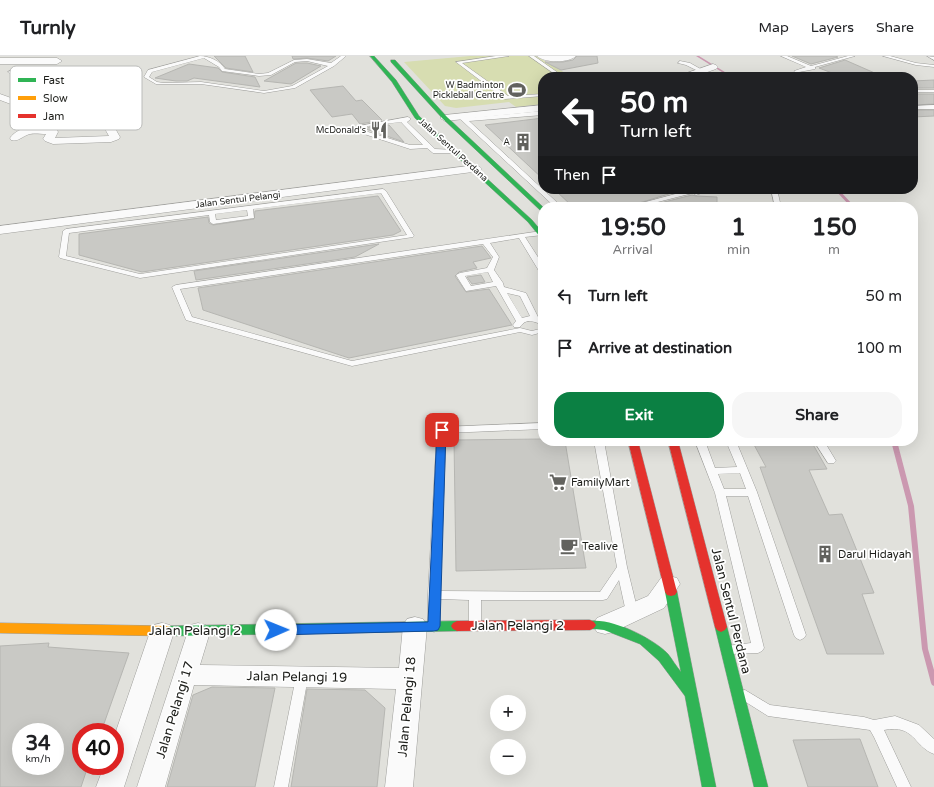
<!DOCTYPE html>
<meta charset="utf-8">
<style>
:root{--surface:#fff;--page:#f6f6f6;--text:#202124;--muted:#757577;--line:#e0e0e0;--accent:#0b8043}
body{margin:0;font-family:"Varela Round",sans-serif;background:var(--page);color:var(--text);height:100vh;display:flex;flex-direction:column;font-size:15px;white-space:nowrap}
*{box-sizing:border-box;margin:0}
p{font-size:13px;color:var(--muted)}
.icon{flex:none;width:22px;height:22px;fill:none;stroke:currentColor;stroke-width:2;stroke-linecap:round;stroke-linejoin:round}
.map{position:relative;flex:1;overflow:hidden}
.panel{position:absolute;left:538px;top:146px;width:380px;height:244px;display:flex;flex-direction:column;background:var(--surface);border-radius:16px;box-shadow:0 4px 16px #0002}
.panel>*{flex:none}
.guide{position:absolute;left:538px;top:16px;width:380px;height:122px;border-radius:16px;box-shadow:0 4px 16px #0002;background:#202124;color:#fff;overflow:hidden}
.tools{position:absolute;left:490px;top:639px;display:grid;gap:8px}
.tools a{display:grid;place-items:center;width:36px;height:36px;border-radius:50%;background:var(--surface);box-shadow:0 4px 16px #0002;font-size:20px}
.speed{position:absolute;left:12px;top:667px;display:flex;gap:8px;font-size:20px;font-weight:700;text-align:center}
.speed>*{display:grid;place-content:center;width:52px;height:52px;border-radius:50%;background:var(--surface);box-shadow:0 4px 16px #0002;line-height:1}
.speed small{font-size:10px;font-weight:400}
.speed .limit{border:6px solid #d22;background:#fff;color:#111}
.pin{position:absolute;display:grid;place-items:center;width:34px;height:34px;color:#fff;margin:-17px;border-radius:8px;box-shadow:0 2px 6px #0006}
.me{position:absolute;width:44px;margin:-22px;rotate:89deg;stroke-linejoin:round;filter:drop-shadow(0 0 3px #0008)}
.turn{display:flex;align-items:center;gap:14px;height:84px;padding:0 16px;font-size:18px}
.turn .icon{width:52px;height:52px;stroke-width:2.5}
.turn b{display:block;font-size:28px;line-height:34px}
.then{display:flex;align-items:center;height:38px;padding:0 16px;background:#0003;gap:8px;font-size:15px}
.eta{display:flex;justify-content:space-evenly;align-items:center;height:68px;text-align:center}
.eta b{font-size:24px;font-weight:700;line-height:28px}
.button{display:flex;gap:8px;margin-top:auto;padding:8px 16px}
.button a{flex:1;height:46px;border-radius:16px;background:var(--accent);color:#fff;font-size:16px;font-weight:700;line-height:46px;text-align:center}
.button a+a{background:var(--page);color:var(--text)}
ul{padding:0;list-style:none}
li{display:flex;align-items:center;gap:12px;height:52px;padding:0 16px}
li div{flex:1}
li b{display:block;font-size:15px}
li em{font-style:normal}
header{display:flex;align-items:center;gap:24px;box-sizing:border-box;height:56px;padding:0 20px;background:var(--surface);border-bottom:1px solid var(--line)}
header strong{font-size:19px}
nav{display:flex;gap:22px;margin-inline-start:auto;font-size:14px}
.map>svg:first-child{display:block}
</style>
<header>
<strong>Turnly</strong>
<nav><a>Map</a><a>Layers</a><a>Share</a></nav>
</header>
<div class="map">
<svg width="934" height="731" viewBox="0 0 934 731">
<rect width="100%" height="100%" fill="#e1e1dc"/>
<path fill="#d7ddb1" d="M470,0h66l36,21h-29v27l-27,3 -7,-5 -53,6 -11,-2 -41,-44z"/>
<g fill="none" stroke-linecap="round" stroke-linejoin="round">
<path fill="#cb98b0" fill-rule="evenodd" d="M696,0h3l34,21h-3z
M834,133h4l17,18h-4z
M891,385h6l17,65 14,143 6,21v16l-2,-1 -1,-2 -9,-34 -14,-143z"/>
</g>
<path fill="#c9c9c5" stroke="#b6b6b2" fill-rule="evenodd" d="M214,0h31l8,16 -27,-4z
M292,0h44l-8,5 -21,-3 -14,1z
M577,0h20l1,7 -37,7 -16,-8h18l10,-2z
M792,0h43l3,1 -27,7z
M845,4l32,14 -37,2 -21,-8z
M296,7h11l14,3 -30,18 -27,-3z
M189,8l29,4 4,4 33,5 5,10 -66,-9 -7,3h-11l-21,-3z
M934,24v8h-21v-7z
M343,30l13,15 6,-1 20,20 -22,4 -8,-10 -20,3 -22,-27z
M913,38h21v10l-21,1z
M913,54h21v6l-21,1z
M543,62v61l-58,-54z
M389,69l15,17 -38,-13 3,-2z
M554,133h90l1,2 27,2 -46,14h-53z
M692,139l4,1 21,1v10h-73z
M378,140l23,35 -8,4 -251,37 -63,-17v-21l129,-17 1,6 4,2 41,-6 1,-8z
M379,188l-24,13 -159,23 -2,-9z
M482,190l9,12 -18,4 4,6 -18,4 -4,4 11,16 23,-3 23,36 -163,33 -146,-48 -5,-22z
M481,219l4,7 -13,2 -5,-7z
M543,383v2h22l21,127 -130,3 -2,-131z
M752,385h59l16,28 -18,1 20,45 13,-1 32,79 -12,1 22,60h-57l-67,-187h6z
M49,587l-1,4 81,6 -28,79h-20v34h7l-7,21h-81v-141zM21,676h34v34h-34z
M212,631l63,1 -20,99h-88l26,-92z
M307,633l58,1 20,18 -8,79h-86z
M860,683l18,48h-70l-15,-47z"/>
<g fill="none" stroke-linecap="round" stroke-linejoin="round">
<g stroke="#9e9e9b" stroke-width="1">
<path id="lane" d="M200,0c9,0 20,5 25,13l34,5 9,-1 26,-13 13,-1 24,4 10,-7h5l-12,10 -39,22 -31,5 -63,-9h-45l-12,-7 4,-7zM204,2l15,9 3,4 37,5 12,-1 24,-13 12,-1 21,5 -36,20 -28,5 -63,-9 -37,1 -7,-1 -8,-5 3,-5z
M496,0h13l-47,7 46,33 35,-2v2l-38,3 -49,-37z
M529,0h5l30,21h-5z
M781,0h6l24,10 37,-10h7l-40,11v2l-16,3 5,5h-5l-5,-6 12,-4z
M883,0h7l26,7 18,2v2l-18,-2z
M927,0l7,1v3z
M680,5l10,2 14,8 -4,1 -14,-7 -8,-2z
M913,34h21v2h-21z
M130,42l2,1v2l-35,6 -3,-2z
M934,49v4h-21l1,-3z
M543,55v4l-74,6 93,86h-7l-98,-91 5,-1 4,3z
M408,61l3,2 -4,3 28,27 20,1 3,2 -1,1h-24l-6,-5 -17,1 -49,-16 -3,-4 1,-3zM401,66l22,23h-13l-45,-14 -1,-2 4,-3z
M383,133l3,2 28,45 -1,1 -273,41 -80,-20 -1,-1 4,-26 3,-2zM381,137l26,42 -267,39 -74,-18 3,-23 140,-18 1,7 3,2 41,-6 -1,-9zM247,154l1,6 -32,4 -1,-6z
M694,133h19l-17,6 -3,-2 -55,14h-11z
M771,133h6l4,18h-6z
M541,175h2v4l-18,2 18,28v8l-4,-2 -20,-33 -29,5 9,14 -5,13 9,13 1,4 22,6 12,24 5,2v6c-9,-3 -16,-8 -23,2h-6l-1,-2 3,-4 -20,-35 -30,5 -10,-16 4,-2 27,-5 6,-11 -10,-13 -303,45 12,28 160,44 168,-33 12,3 11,-3v4l-11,3 -12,-3 -168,34 -166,-46 -14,-33 4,-2zM488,216l5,10 -22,4 -6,-10zM507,237l13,3 10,20 -8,2z
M543,367v6l-97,4 -6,158 160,1 17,-25 -23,-126h10l23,126 11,45 -2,3 -4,2 -4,-2 -2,-3 -7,-32 -12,19 -4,1h-122v26l-2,3 -4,2 -4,-2 -2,-3v-26l-29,-1v28l-2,3 -4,2 -4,-2 -2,-3v-32l9,-165 5,-3z
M695,385h10l10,27 22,-1 -11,-26h10l21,51 49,143 -2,3 -4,2 -4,-2 -2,-3 -46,-139h-22l38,152 -2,3 -4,2 -28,1 -4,-2 -2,-3 2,-3 25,-3 -36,-150zM740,417l6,16h-22l-6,-15z
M814,385h10l12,20 -2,2h-6z
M302,616l4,1 2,4 -20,110h-14l22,-110 2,-4z
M745,634l25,15 94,12 10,3 21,-4 24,9 15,14v15c-21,-8 -19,-30 -50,-24l27,57h-14l-23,-50 -4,-7 -102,-14 -27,-17 -2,-4 2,-4z"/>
</g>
<g stroke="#9e9e9b" stroke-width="1">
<path id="street" d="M537,0h39c-7,7 -32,7 -39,0z
M0,2h57l5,3 -5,3h-57z
M713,8l3,1 2,2 -2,2 -23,8h-14l2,-2z
M13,13l54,17 27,6 26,45 -1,2 -8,3 -58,2 -8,-3 -2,-2 3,-5c-5,0 -11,-1 -16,0 -8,2 -11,8 -19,6l-1,-2c9,-13 33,-14 47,-8l1,2 -3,6 54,-2 -23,-40 -24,-5 -52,-17 -2,-2z
M0,38l36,13 1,2 -5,3 -32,-12z
M543,49v6l-98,10 -5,-3 5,-3z
M476,109l4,2 2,2 -2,2 -480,63v-8z
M669,520l8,2 3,6 -16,24 -51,24 -8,2 -8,-2 -4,-7 4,-7 51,-22 13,-18z
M415,561l8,2 4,7 -14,161h-28l11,-98 -202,-4 -29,102h-28l53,-162 8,-2 8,2 4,7 -10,33 199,3 4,-42 4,-7z
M162,567l8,2 4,7 -50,155h-28l8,-21h11v-32l35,-102 4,-7z"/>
</g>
<g stroke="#9e9e9b" stroke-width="1">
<path id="fast" d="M370,0h4l22,24 23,36 113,104 11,13v6l-2,-1 -13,-16 -113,-104 -23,-36z
M391,4h4l52,57 96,90v5l-2,-1 -98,-92 -52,-57z
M671,532l4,1 2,3 39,195h-14l-17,-91 -26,-35 -19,-17 -36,-14 -18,-2 -2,-3 2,-3c21,-7 67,16 82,32 4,5 8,12 13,18l-16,-80 2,-3z
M457,565l4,2 2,3 -2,3 -4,2 -289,5 -4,-2 -2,-3 2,-3 4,-2z
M721,566l4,2 2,3 41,160h-14l-39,-160 2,-3z"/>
</g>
<g stroke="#9e9e9b" stroke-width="1">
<path id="slow" d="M0,567l168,3 4,2 2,3 -2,3 -4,2 -168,-3z"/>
</g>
<g stroke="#9e9e9b" stroke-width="1">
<path id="jam" d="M628,385h10l39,151 -2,3 -4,1 -4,-1 -2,-3z
M668,385h10l49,186 -2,3 -4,2 -4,-2 -2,-3z
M590,564l4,2 2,3 -2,3 -4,2 -133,1 -4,-2 -2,-3 2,-3 4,-2z"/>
</g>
<use href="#lane" fill="#fafafa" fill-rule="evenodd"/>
<use href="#street" fill="#fafafa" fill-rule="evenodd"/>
<use href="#fast" fill="#30b455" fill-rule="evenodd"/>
<use href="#slow" fill="#ff9f0a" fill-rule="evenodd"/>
<use href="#jam" fill="#e5322d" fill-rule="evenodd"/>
</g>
<path fill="#1a73e8" stroke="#114b97" d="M442,371l4,3 -6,196 -2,4 -4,1 -158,4 -5,-1 -1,-4 1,-3 5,-2 152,-3 9,-192z"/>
<defs>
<g id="stadium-bare" transform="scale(1.38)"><path d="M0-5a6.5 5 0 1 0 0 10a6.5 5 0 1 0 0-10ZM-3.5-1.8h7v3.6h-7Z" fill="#62625e" stroke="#fff" stroke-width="2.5" paint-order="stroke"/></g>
<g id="restaurant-bare" transform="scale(1.38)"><path d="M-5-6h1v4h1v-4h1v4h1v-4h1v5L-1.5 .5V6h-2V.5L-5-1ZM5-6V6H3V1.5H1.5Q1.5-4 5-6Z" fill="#62625e" stroke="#fff" stroke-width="2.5" paint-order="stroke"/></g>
<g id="building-bare" transform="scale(1.38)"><path d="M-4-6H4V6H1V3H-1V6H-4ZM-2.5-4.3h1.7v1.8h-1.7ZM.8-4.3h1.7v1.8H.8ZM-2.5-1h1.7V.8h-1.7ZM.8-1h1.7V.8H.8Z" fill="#62625e" stroke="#fff" stroke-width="2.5" paint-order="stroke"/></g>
<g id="supermarket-bare" transform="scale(1.38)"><path d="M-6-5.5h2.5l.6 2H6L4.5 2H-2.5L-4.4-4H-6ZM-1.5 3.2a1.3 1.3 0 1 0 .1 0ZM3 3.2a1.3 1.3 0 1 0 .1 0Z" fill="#62625e" stroke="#fff" stroke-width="2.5" paint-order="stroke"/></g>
<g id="cafe-bare" transform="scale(1.38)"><path d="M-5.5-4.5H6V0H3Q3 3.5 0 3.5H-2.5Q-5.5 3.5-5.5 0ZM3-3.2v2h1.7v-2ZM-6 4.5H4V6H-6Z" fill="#62625e" stroke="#fff" stroke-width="2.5" paint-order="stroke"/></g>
</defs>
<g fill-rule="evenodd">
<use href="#stadium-bare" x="517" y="34"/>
<use href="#restaurant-bare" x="379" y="74"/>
<use href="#building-bare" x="523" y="86"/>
<use href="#supermarket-bare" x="558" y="426"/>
<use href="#cafe-bare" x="569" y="490"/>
<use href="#building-bare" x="825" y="498"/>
</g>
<g text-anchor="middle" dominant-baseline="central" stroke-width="3.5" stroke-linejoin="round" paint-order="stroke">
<g font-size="9" fill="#1d1e1a" stroke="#fff" text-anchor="end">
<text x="504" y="29">W Badminton<tspan x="504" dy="10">Pickleball Centre</tspan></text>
<text x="366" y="74">McDonald's</text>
<text x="510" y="86">A</text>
</g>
<g font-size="9" fill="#1d1e1a" stroke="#fff">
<text transform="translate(453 94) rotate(42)">Jalan Sentul Perdana</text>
<text transform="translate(238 144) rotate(-7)">Jalan Sentul Pelangi</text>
</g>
<g font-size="11" fill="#1d1e1a" stroke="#fff" text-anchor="start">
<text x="571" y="426">FamilyMart</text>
<text x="582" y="490">Tealive</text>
<text x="838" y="498">Darul Hidayah</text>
</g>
<g font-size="13" fill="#1d1e1a" stroke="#fff">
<text transform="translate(731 555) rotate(76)">Jalan Sentul Perdana</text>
<text x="518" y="570">Jalan Pelangi 2</text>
<text x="195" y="575">Jalan Pelangi 2</text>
<text transform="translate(297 621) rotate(1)">Jalan Pelangi 19</text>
<text transform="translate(407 651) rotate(-85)">Jalan Pelangi 18</text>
<text transform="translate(175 654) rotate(-73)">Jalan Pelangi 17</text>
</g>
</g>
<rect x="10" y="10" width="132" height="64" rx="6" fill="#fff" stroke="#bbbcba" stroke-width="1"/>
<rect x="18" y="22" width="18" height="4" fill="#30b455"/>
<rect x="18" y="40" width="18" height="4" fill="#ff9f0a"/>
<rect x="18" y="58" width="18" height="4" fill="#e5322d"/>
<g font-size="11" fill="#1d1e1a">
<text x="43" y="28">Fast</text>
<text x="43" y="46">Slow</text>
<text x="43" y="64">Jam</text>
</g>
</svg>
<div class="tools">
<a>+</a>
<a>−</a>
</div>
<div class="speed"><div>34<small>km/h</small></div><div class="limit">40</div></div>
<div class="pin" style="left:442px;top:374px;background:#d93025"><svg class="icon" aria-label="arrive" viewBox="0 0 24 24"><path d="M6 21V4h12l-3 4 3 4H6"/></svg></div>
<svg class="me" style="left:276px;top:574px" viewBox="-20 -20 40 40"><circle r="19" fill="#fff"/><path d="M0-13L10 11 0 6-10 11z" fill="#1a73e8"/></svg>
<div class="guide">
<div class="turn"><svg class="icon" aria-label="left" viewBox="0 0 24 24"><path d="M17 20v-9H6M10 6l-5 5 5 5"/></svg><div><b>50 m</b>Turn left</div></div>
<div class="then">Then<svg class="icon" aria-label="arrive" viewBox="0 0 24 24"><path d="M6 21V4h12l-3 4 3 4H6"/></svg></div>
</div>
<section class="panel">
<div class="eta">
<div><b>19:50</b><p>Arrival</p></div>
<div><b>1</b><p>min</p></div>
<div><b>150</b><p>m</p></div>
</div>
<ul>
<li><svg class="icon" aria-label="left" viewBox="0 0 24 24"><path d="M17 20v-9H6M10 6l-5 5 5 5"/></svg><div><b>Turn left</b></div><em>50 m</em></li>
<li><svg class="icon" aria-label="arrive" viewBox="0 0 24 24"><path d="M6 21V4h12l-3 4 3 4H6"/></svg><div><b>Arrive at destination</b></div><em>100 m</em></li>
</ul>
<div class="button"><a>Exit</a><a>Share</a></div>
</section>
</div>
